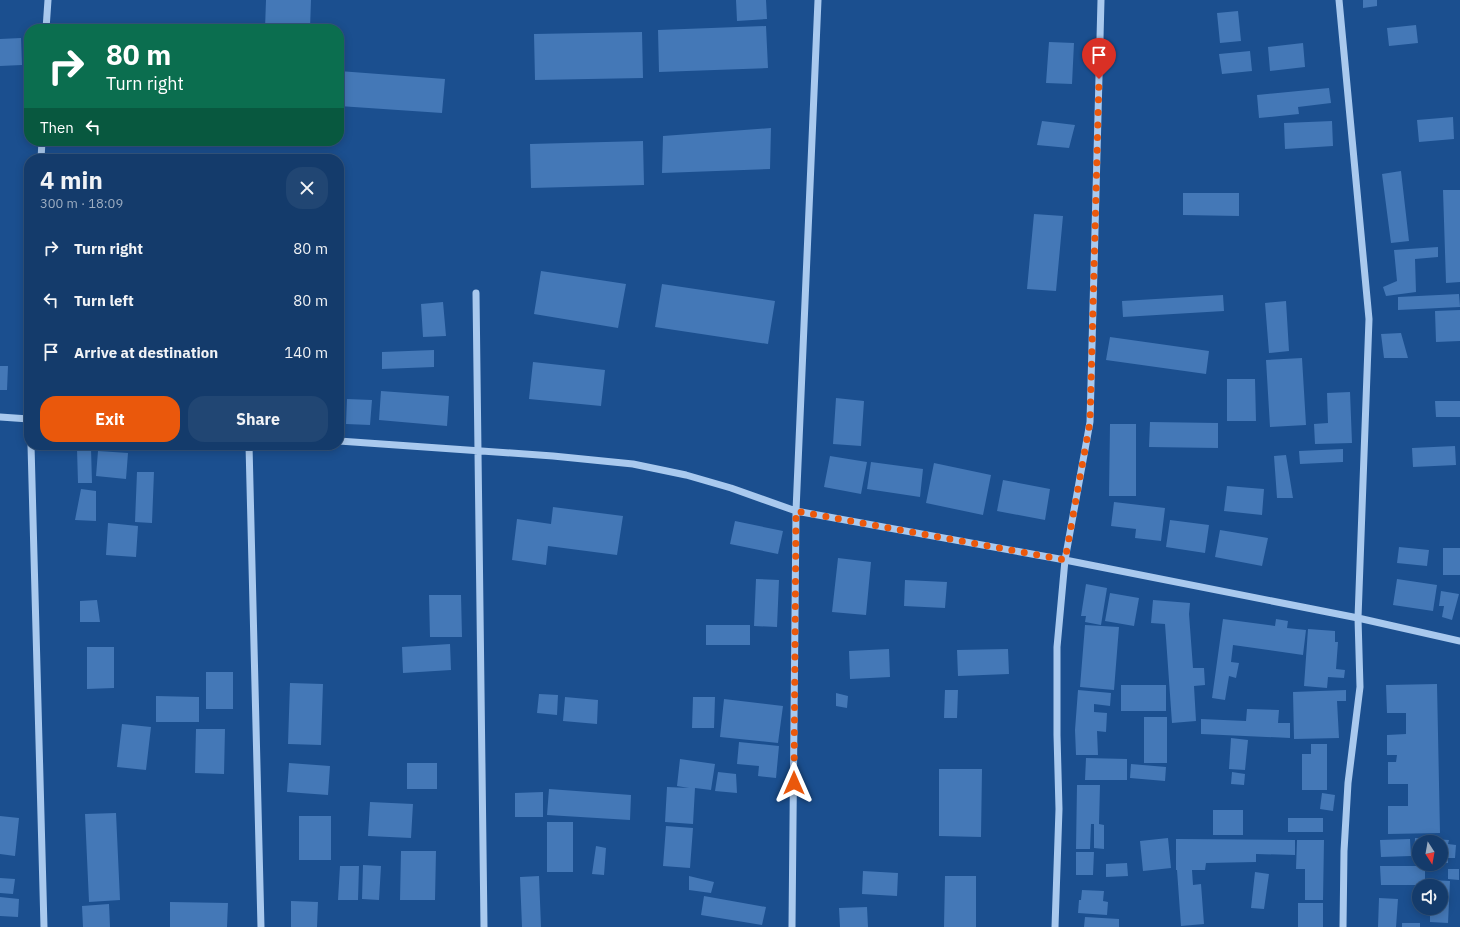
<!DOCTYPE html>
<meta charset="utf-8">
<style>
:root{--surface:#143b6b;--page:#214673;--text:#f1f3f6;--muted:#9dadc1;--line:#33557e;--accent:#ea580c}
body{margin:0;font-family:"IBM Plex Sans",sans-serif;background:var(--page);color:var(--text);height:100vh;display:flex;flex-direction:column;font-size:15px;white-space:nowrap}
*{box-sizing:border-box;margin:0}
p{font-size:13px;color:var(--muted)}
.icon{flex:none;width:22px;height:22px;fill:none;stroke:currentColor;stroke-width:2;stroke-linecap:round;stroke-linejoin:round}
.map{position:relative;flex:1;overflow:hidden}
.details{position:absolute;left:24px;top:154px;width:320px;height:296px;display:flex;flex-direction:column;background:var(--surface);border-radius:16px;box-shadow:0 2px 10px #0003,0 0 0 1px var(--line)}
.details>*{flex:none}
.guide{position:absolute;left:24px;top:24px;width:320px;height:122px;border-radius:16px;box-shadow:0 2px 10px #0003,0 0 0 1px var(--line);background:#0b6e4f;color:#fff;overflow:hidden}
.needle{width:26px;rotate:169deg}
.controls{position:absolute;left:1412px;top:835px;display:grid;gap:8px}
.controls a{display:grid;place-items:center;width:36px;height:36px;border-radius:50%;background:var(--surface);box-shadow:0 2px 10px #0003,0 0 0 1px var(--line);font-size:20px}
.pin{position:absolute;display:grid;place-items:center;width:34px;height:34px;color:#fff;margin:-41px -17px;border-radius:50% 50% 50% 0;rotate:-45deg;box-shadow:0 0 4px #0007}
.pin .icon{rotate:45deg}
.me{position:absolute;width:44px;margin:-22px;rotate:0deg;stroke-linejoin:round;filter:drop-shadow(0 0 3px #0008)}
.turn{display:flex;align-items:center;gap:14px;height:84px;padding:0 16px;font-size:18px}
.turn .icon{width:52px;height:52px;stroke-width:2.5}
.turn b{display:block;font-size:28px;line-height:34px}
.then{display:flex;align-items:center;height:38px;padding:0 16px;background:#0003;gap:8px;font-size:15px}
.round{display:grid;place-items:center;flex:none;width:42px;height:42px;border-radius:16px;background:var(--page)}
.overview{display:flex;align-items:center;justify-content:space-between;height:68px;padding:0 16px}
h1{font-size:24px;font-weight:700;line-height:30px}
.cta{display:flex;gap:8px;margin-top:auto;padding:8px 16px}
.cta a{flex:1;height:46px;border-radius:16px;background:var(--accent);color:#fff;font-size:16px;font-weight:700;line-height:46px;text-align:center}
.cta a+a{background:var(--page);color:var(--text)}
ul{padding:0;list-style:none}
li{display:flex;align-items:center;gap:12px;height:52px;padding:0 16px}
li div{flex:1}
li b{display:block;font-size:15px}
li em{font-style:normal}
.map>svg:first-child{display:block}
</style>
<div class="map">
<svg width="1460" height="927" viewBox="0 0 1460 927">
<rect width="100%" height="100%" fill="#1b4f8f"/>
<path fill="#4478b7" d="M266,0h45l-1,29h-45z
M736,0h30l1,19 -30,2z
M1363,0h14v6l-14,2z
M1238,11l3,30 -21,2 -3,-30z
M1416,25l2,18 -29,3 -2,-18z
M766,26l2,42 -109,4 -1,-42z
M642,32l1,46 -108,2 -1,-46z
M21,38l1,27 -22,1v-27z
M1049,42l25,1 -2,41 -26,-1z
M1303,43l2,24 -35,4 -2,-24z
M1250,51l2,20 -30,3 -3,-20z
M339,71l106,8 -3,34 -103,-7z
M1329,88l2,15 -33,4 1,7 -40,4 -2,-23z
M1453,117l1,22 -35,3 -2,-22z
M1042,121l33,4 -6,23 -32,-3z
M1332,121l1,25 -48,3 -1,-26z
M771,128l-1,41 -108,4 1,-37z
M643,141l1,44 -113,3 -1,-44z
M1401,171l8,70 -18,2 -9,-69z
M1443,190h17v92l-14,1z
M1183,193h56v23l-56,-1z
M1034,214l29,2 -7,75 -29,-2z
M1438,247v10l-23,2 1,33 -30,4 -3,-9 14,-6 -3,-31z
M541,271l85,13 -8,44 -84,-14z
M662,284l113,17 -7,43 -113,-17z
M1459,294l1,13 -62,3v-13z
M1223,295l1,16 -101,6 -1,-16z
M1286,301l3,50 -20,2 -4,-50z
M443,302l3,34 -23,1 -2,-33z
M1460,310v31l-24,1 -1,-31z
M1401,333l7,25h-24l-3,-24z
M1110,337l99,14 -3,23 -100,-14z
M434,350v17l-52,2v-17z
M1302,358l4,67 -36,2 -4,-67z
M533,362l72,8 -4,36 -72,-7z
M0,366h8l-1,24h-7z
M1227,379h28l1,42h-29z
M381,391l68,5 -2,30 -68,-6z
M1350,392l2,51 -37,1 -1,-20 14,-1 -1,-30z
M836,398l28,3 -3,45 -28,-2z
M347,399l25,1 -2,25 -24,-1z
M1435,401h25v16h-24z
M1150,422l68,1v25l-69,-1z
M1110,424h26v72h-27z
M1455,446l1,19 -43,2 -1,-19z
M91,448l1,35h-14l-1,-34z
M1343,449v13l-43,2 -1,-13z
M98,451l30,2 -2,26 -30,-3z
M1286,455l7,43h-16l-3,-42z
M830,456l37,6 -6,32 -37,-7z
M871,462l52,7 -3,28 -53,-8z
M934,463l57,12 -8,40 -57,-12z
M137,472h17l-2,51 -17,-1z
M1003,480l47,9 -5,31 -48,-9z
M1227,486l37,3 -2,26 -38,-4z
M81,489l15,2v30l-21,-1z
M1114,502l51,6 -4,33 -26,-3 1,-9 -25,-3z
M553,507l70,9 -6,39 -69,-9 -2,19 -34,-5 5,-41 34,5z
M1170,520l39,5 -4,28 -39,-6z
M735,521l48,10 -5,23 -48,-10z
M108,523l30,3 -2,31 -30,-2z
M1220,530l48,8 -6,28 -47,-9z
M1399,547l30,3 -2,16 -30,-3z
M1443,548h17v27h-17z
M838,558l33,4 -5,53 -34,-3z
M756,579l23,1 -2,47 -23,-1z
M1397,579l40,6 -4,26 -40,-6z
M905,580l42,2 -2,26 -41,-2z
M1086,584l21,4 -6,37 -16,-3 1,-6h-5z
M1441,591l18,3 -7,26 -10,-3 2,-11h-5z
M1110,593l29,5 -5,28 -29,-5z
M429,595h32l1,42h-32z
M97,600l3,22h-20v-21z
M1153,600l37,3 -1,11 4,54h11l1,17 -11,1 2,35 -24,2 -7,-99 -14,-1z
M1223,619l52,7 1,-7 12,2 -1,7 19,2 -3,25 -70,-10 -2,17 8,1 -3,15 -7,-2 -4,24 -13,-2z
M706,625h44v20h-44z
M1085,625l34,2 -5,63 -34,-3z
M1308,629l27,2v11h3l-2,27 9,1 -1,8 -16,-1 -1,11 -23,-2z
M450,644l1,26 -48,3 -1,-26z
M87,647h27v41l-27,1z
M889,649l1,28 -40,2 -1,-28z
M1008,649l1,25 -51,2 -1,-26z
M206,672h27v37h-27z
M290,683l33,1 -2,61 -33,-1z
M1437,684l3,149 -52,1v-28h20v-22h-20v-22h8l1,-7h-10v-20l19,-1v-21h-19l-1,-28z
M1121,685h45v26h-45z
M945,690h13l-1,28h-13z
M1078,690l33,3 -1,13 -16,-2v8l13,1 -1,19 -9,-1 1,24h-22l-1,-25z
M1346,690v11h-9l2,37 -45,1 -1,-47z
M836,693l12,3 -1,12 -11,-2z
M539,694l19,1 -1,20 -20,-2z
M156,696l43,1v25h-43z
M565,697l33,3 -1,24 -34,-3z
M693,697h22l-1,31h-22z
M724,699l59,7 -5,37 -58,-6z
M1247,709l32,1 -1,13h12v15l-89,-4v-15l45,2z
M1144,717h23v46h-23z
M122,724l29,3 -5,43 -29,-3z
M196,729h29l-1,45 -29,-1z
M1231,738l17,2 -3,30 -16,-1z
M739,742l40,4 -3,32 -18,-2 1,-10 -22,-2z
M1311,744h16v46h-25v-36h9z
M1086,758l41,1v21h-42z
M680,759l35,5 -4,26 -16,-2 -2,36 -28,-2 2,-35 22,1 -12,-2z
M289,763l41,3 -2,29 -41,-3z
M407,763h30v26h-30z
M1131,764l35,3 -1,14 -35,-3z
M939,769h43l-1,68 -42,-1z
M718,772l18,2 1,19 -22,-2z
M1232,772l13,2 -1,11 -13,-1z
M1077,785h23l-1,39 5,1v24l-10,-1v-24h-3l-1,25h-14z
M549,789l82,6 -1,25 -83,-5z
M543,792v25h-28v-24z
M1322,793l13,2 -2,16 -13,-2z
M370,802l43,2 -2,34 -43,-2z
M1213,810h30v25h-30z
M116,813l4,87 -31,2 -4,-88z
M0,816l19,2 -4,38 -15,-2z
M299,816h32v44h-32z
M1288,818h35v14h-35z
M547,822h26v50h-26z
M666,826l27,2 -3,40 -27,-2z
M1168,838l3,30 -28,3 -3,-30z
M1415,838l34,2 -1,4 8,1 -1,13h-7v5h-7v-21h-22v20h-5z
M1176,839l119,1v15l-39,-1v8l-50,1 -1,7h-13l1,15 8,-1 3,40 -23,2 -4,-56h-1z
M1410,839l1,17 -30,1 -1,-17z
M1297,840h27l-1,60h-18v-31h-9z
M596,846l10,2 -2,27 -12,-1z
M401,851h35l-1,49h-35z
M1076,852h18l-1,23h-17z
M1127,863l1,13 -22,1v-13z
M363,865l18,1 -2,34 -17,-1z
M340,866h19l-1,34h-20z
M1380,866h45v19h-44z
M1448,869h11v11l-11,-1z
M863,871l35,2 -1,23 -35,-2z
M1255,872l14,2 -5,35 -13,-1z
M539,876l2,51h-19l-2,-50z
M689,876l25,6 -3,11 -22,-3z
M945,876h31v51h-32z
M0,878l15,1 -2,15 -13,-1z
M1431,880l19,1 -2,42 -18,-1v-14h11v-22h-10z
M1416,887h3v15h-3z
M1082,890l22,1 -1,10 5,1 -1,13 -29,-2 1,-13h2z
M704,896l62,11 -4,18 -61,-10z
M0,897l19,2 -1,18 -18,-1z
M1379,898l19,1 -2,28h-18z
M291,901l27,1 -1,25h-26z
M170,902l58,1 -1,24h-57z
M1298,903h25v24h-25z
M109,904l1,23h-27l-1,-21z
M867,907l1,20h-28l-1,-19z
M1085,917l34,2v8h-35z
M1402,923h18v4h-18z"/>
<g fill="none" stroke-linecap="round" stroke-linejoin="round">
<path stroke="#a9c9ee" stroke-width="7" d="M1339,0l30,319 -11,299 2,69 -12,96 -4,68 -1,76
M46,29l2,-29
M41,159l1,-18
M476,293l8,634
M0,417l29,2
M339,441l214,15 80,8 53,11 45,13 65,23 269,49 293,58 102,23
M31,445l13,482
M249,445l12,482
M792,927l4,-416 22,-511
M1055,927l4,-118 -2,-74v-88l8,-87 25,-138 11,-422"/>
</g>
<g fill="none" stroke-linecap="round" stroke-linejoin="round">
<path stroke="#ea580c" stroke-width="7" stroke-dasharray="0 12.6" d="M794,783l2,-272 269,49 25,-138 9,-343"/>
</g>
</svg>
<div class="controls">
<a><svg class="needle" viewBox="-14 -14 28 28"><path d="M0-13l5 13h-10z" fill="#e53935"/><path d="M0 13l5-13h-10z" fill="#9dadc1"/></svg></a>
<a><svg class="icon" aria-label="sound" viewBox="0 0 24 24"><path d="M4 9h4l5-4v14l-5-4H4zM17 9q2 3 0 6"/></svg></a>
</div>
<div class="pin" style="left:1099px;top:79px;background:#d93025"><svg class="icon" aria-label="arrive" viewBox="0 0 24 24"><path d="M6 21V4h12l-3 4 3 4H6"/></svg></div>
<svg class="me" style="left:794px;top:783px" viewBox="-20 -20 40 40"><path d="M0-17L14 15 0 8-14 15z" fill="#ea580c" stroke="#fff" stroke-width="4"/></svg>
<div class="guide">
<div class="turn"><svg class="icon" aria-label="right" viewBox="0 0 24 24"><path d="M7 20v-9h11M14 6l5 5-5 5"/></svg><div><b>80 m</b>Turn right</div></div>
<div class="then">Then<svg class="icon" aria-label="left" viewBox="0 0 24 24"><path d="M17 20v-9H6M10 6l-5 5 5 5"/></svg></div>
</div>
<section class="details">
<div class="overview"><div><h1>4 min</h1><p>300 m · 18:09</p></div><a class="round"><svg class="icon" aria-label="close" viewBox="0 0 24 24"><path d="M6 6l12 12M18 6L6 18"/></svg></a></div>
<ul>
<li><svg class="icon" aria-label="right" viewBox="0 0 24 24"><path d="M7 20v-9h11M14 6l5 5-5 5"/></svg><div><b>Turn right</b></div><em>80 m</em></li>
<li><svg class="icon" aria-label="left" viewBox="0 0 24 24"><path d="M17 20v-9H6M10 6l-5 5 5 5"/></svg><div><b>Turn left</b></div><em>80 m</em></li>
<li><svg class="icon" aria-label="arrive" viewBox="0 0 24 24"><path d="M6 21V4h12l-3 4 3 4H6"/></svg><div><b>Arrive at destination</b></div><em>140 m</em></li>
</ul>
<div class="cta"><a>Exit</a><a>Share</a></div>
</section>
</div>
